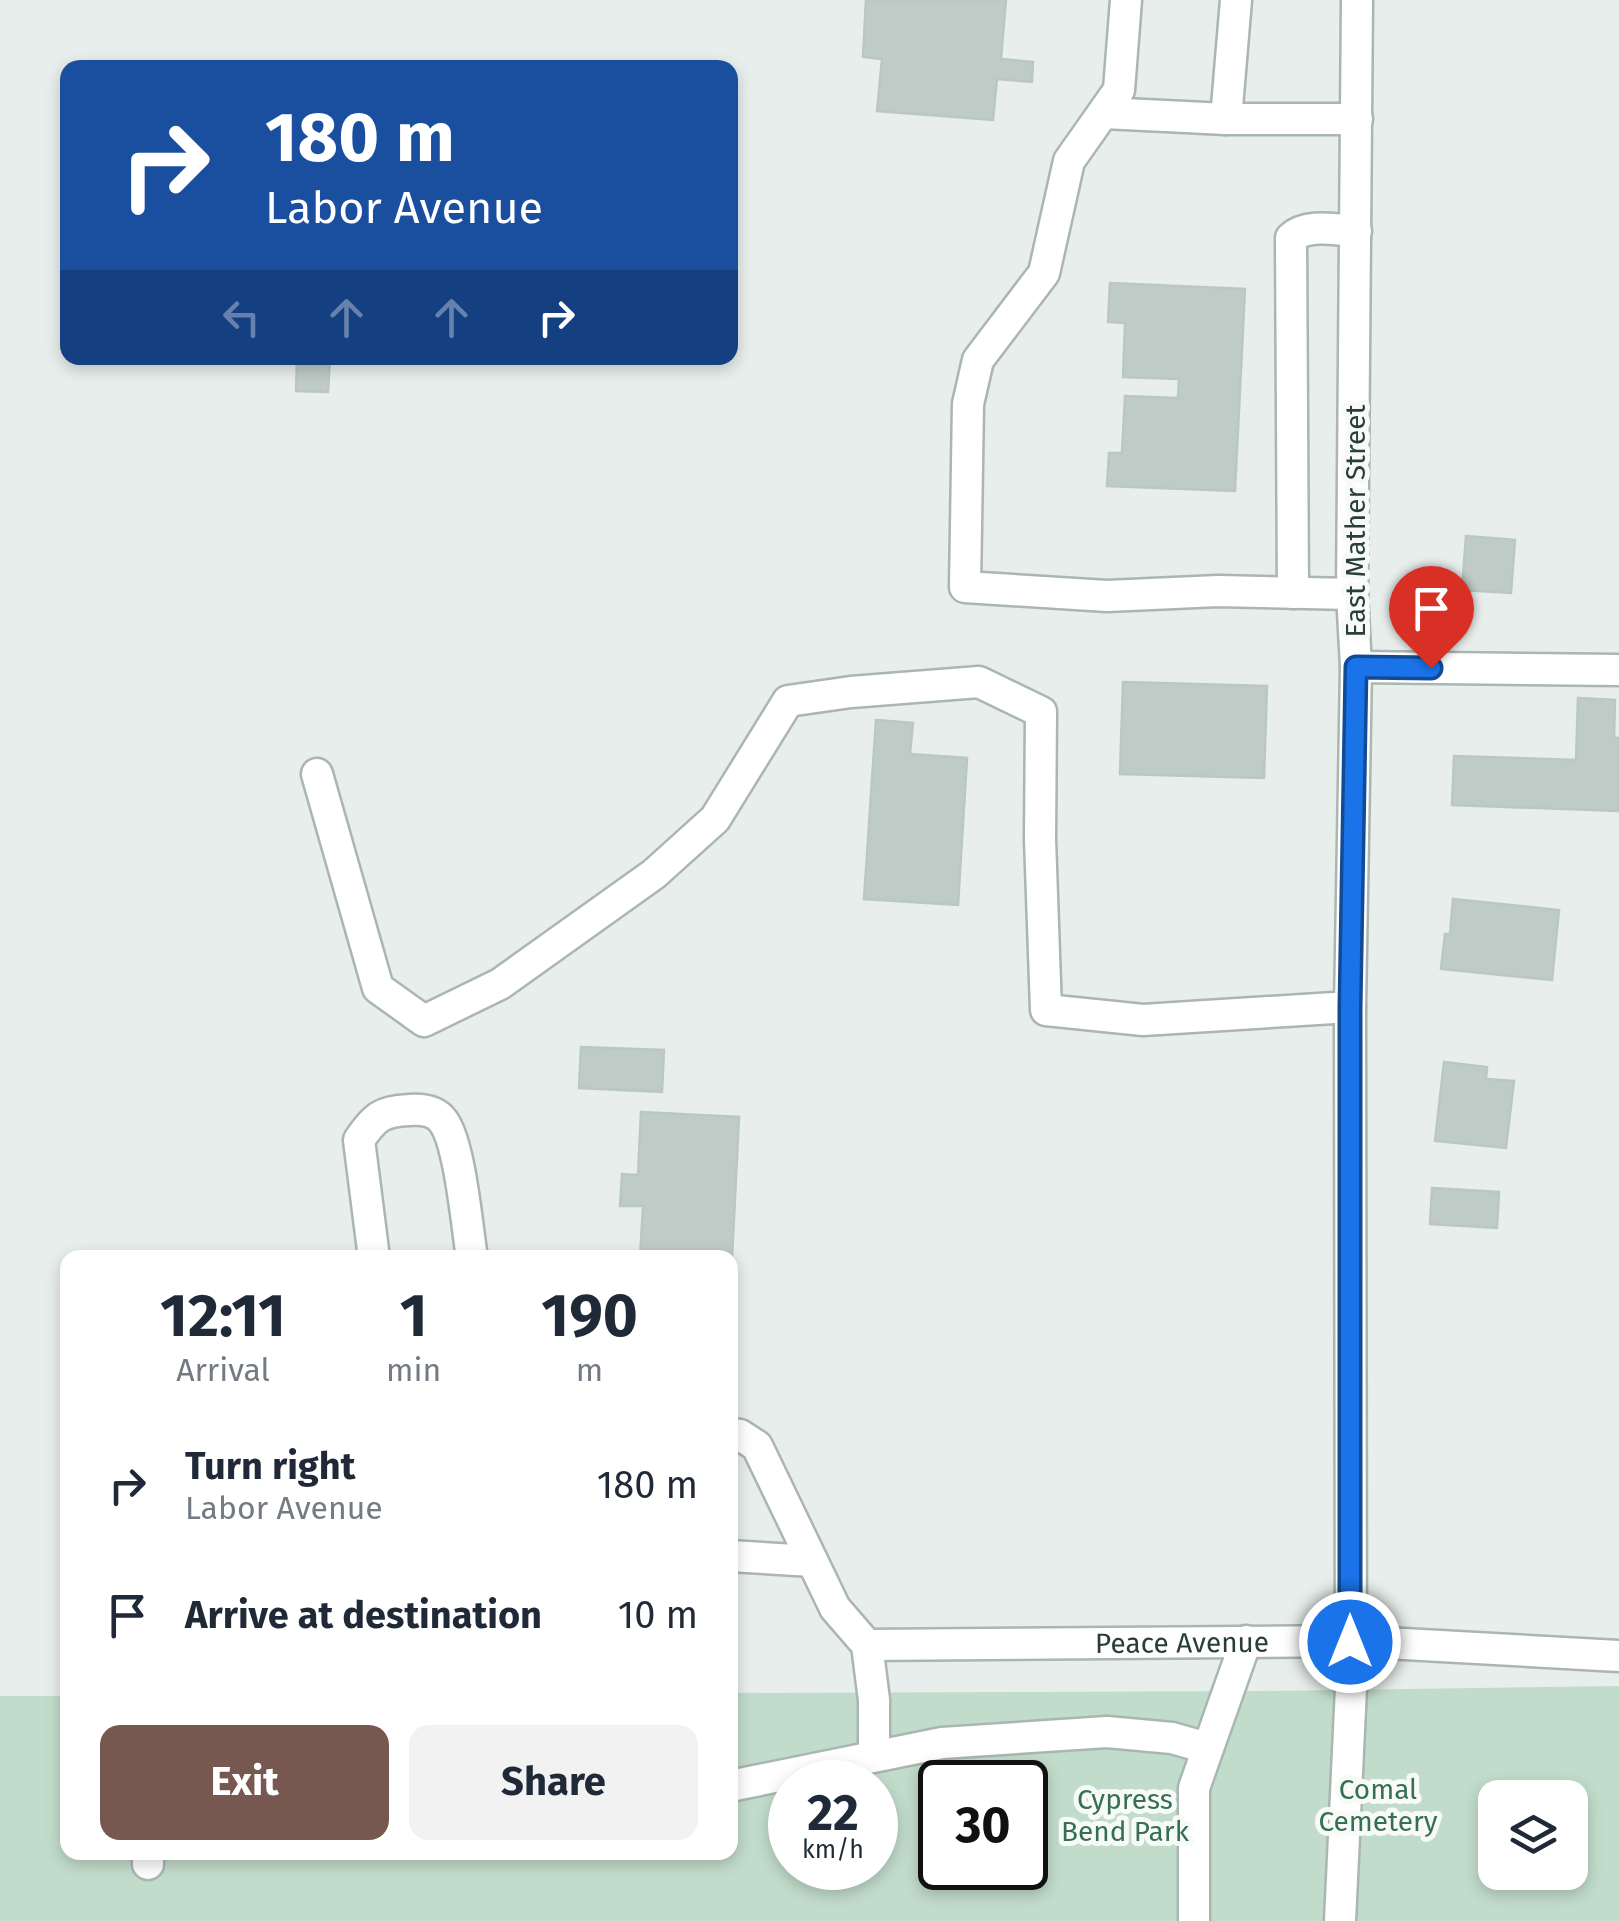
<!DOCTYPE html>
<style>
:root{--surface:#fff;--page:#f2f2f3;--text:#1f2937;--muted:#747a83;--accent:#775850}
body{margin:0;font-family:"Fira Sans",sans-serif;background:var(--page);color:var(--text);height:100vh;display:flex;flex-direction:column;font-size:38px;white-space:nowrap}
*{box-sizing:border-box;margin:0}
p{font-size:32px;color:var(--muted)}
.icon{flex:none;width:55px;height:55px;fill:none;stroke:currentColor;stroke-width:2;stroke-linecap:round;stroke-linejoin:round}
.map{position:relative;flex:1;overflow:hidden}
.side{position:absolute;left:60px;top:1250px;width:678px;height:610px;display:flex;flex-direction:column;background:var(--surface);border-radius:20px;box-shadow:0 5px 15px #0003}
.side>*{flex:none}
.top-card{position:absolute;left:60px;top:60px;width:678px;height:305px;border-radius:20px;box-shadow:0 5px 15px #0003;background:#1a4fa0;color:#fff;overflow:hidden}
.controls{position:absolute;left:1478px;top:1780px;display:grid;gap:20px}
.controls a{display:grid;place-items:center;width:110px;height:110px;border-radius:20px;background:var(--surface);box-shadow:0 5px 15px #0003;font-size:50px}
.speed{position:absolute;left:768px;top:1760px;display:flex;gap:20px;font-size:50px;font-weight:700;text-align:center}
.speed>*{display:grid;place-content:center;width:130px;height:130px;border-radius:50%;background:var(--surface);box-shadow:0 5px 15px #0003;line-height:1}
.speed small{font-size:25px;font-weight:400}
.speed .limit{border:5px solid #111;border-radius:15px;background:#fff;color:#111}
.pin{position:absolute;display:grid;place-items:center;width:85px;height:85px;color:#fff;margin:-102px -42px;border-radius:50% 50% 50% 0;rotate:-45deg;box-shadow:0 0 10px #0007}
.pin .icon{rotate:45deg}
.me{position:absolute;width:110px;margin:-55px;rotate:0deg;stroke-linejoin:round;filter:drop-shadow(0 0 8px #0008)}
.turn{display:flex;align-items:center;gap:35px;height:210px;padding:0 40px;font-size:45px}
.turn .icon{width:130px;height:130px;stroke-width:2.5}
.turn b{display:block;font-size:70px;line-height:85px}
.lanes{display:flex;align-items:center;height:95px;padding:0 40px;background:#0003;justify-content:center;gap:50px;direction:ltr}
.lanes .off{opacity:.35}
.eta{display:flex;justify-content:space-evenly;align-items:center;height:170px;text-align:center}
.eta b{font-size:60px;font-weight:700;line-height:70px}
.button{display:flex;gap:20px;margin-top:auto;padding:20px 40px}
.button a{flex:1;height:115px;border-radius:20px;background:var(--accent);color:#fff;font-size:40px;font-weight:700;line-height:115px;text-align:center}
.button a+a{background:var(--page);color:var(--text)}
ul{padding:0;list-style:none}
li{display:flex;align-items:center;gap:30px;height:130px;padding:0 40px}
li div{flex:1}
li b{display:block;font-size:38px}
li em{font-style:normal}
.map>svg:first-child{display:block}
</style>
<div class="map">
<svg width="1619" height="1921" viewBox="0 0 1619 1921">
<rect width="100%" height="100%" fill="#e7eeeb"/>
<path fill="#c2dccb" fill-rule="evenodd" d="M1619,1686v235h-1619v-225h67l1,156h662v-159l532,-2zM790,1782h85v86h-85zM940,1782h85v86h-85zM1495,1798h75v74h-75z"/>
<path fill="#bfcbc7" stroke="#bac7c2" stroke-width="2.5" d="M866,0h140l-5,59 32,3 -1,20 -35,-3 -4,41 -116,-9 5,-52 -19,-2z
M1110,283l135,6 -10,202 -128,-5 2,-33h13l3,-57 53,2 1,-19 -56,-2 2,-54 -17,-1z
M297,358h33l-2,34 -32,-1z
M1466,536l49,4 -4,53 -49,-3z
M1123,682l144,4 -3,92 -144,-4z
M1578,698l37,2 -1,38h5v73l-167,-6 2,-49 122,4z
M876,720l37,3 -3,31 57,4 -9,147 -94,-6z
M1453,899l106,11 -7,70 -111,-11 4,-35h5z
M581,1047l83,3 -2,42 -83,-4z
M1444,1062l43,5 -1,12 28,2 -8,67 -71,-7z
M641,1112l98,5 -9,181v-40h-90l3,-52h-23l2,-32 16,1z
M1432,1188l67,4 -2,36 -67,-4z"/>
<g fill="none" stroke-linecap="round" stroke-linejoin="round">
<g stroke="#aab6b2" stroke-width="35">
<g id="minor">
<path d="M1126,0l-7,90 -50,71 -25,112 -66,87 -10,44 -3,183 142,9 111,-5 134,3"/>
<path d="M1104,113l122,6 10,-119"/>
<path d="M1226,119h131"/>
<path d="M1293,593l-2,-355c16,-15 44,-8 65,-7"/>
<path d="M1356,667l263,3"/>
<path d="M317,774l61,214 46,33 76,-37 154,-110 61,-55 73,-118 63,-9 128,-10 62,30 -1,127 6,171 97,10 207,-13"/>
<path d="M374,1258l-15,-118c15,-22 22,-29 50,-30 13,-1 26,0 34,11 17,22 24,106 29,137"/>
<path d="M730,1434l10,1 17,11 78,162 32,37 7,55v56"/>
<path d="M730,1556l82,5"/>
<path id="s1" d="M867,1645l483,-4 269,15"/>
<path d="M730,1786l212,-43 165,-11 65,6 35,10"/>
<path d="M148,1864v-12"/>
<path d="M1194,1921v-133l52,-147"/>
<path d="M1340,1921l11,-233 -1,-681 6,-340 -4,-73 5,-594"/>
</g>
</g>
<use href="#minor" stroke="#fff" stroke-width="30"/>
</g>
<g fill="none" stroke-linecap="round" stroke-linejoin="round">
<g stroke="#114b97" stroke-width="25">
<path id="route" d="M1350,1642v-635l6,-340 75,1"/>
</g>
<use href="#route" stroke="#1a73e8" stroke-width="18"/>
</g>
<g text-anchor="middle" dominant-baseline="central" stroke-width="10" stroke-linejoin="round" paint-order="stroke">
<g font-size="28" fill="#273e39" stroke="#f7faf9">
<text transform="translate(1355 521) rotate(-90)">East Mather Street</text>
<text stroke="none"><textPath href="#s1" startOffset="315">Peace Avenue</textPath></text>
</g>
<g font-size="28" fill="#357150" stroke="#f7faf9">
<text x="1378" y="1789">Comal<tspan x="1378" dy="32">Cemetery</tspan></text>
<text x="1125" y="1799">Cypress<tspan x="1125" dy="32">Bend Park</tspan></text>
</g>
</g>
</svg>
<div class="controls">
<a><svg class="icon" aria-label="layers" viewBox="0 0 24 24"><path d="M12 4l9 5-9 5-9-5zM3 14l9 5 9-5"/></svg></a>
</div>
<div class="speed"><div>22<small>km/h</small></div><div class="limit">30</div></div>
<div class="pin" style="left:1431px;top:668px;background:#d93025"><svg class="icon" aria-label="arrive" viewBox="0 0 24 24"><path d="M6 21V4h12l-3 4 3 4H6"/></svg></div>
<svg class="me" style="left:1350px;top:1642px" viewBox="-20 -20 40 40"><circle r="17" fill="#1a73e8" stroke="#fff" stroke-width="3"/><path d="M0-11L8 9 0 5-8 9z" fill="#fff"/></svg>
<div class="top-card">
<div class="turn"><svg class="icon" aria-label="right" viewBox="0 0 24 24"><path d="M7 20v-9h11M14 6l5 5-5 5"/></svg><div><b>180 m</b>Labor Avenue</div></div>
<div class="lanes"><svg class="icon off" aria-label="left" viewBox="0 0 24 24"><path d="M17 20v-9H6M10 6l-5 5 5 5"/></svg><svg class="icon off" aria-label="ahead" viewBox="0 0 24 24"><path d="M12 20V5M6 11l6-6 6 6"/></svg><svg class="icon off" aria-label="ahead" viewBox="0 0 24 24"><path d="M12 20V5M6 11l6-6 6 6"/></svg><svg class="icon" aria-label="right" viewBox="0 0 24 24"><path d="M7 20v-9h11M14 6l5 5-5 5"/></svg></div>
</div>
<section class="side">
<div class="eta">
<div><b>12:11</b><p>Arrival</p></div>
<div><b>1</b><p>min</p></div>
<div><b>190</b><p>m</p></div>
</div>
<ul>
<li><svg class="icon" aria-label="right" viewBox="0 0 24 24"><path d="M7 20v-9h11M14 6l5 5-5 5"/></svg><div><b>Turn right</b><p>Labor Avenue</p></div><em>180 m</em></li>
<li><svg class="icon" aria-label="arrive" viewBox="0 0 24 24"><path d="M6 21V4h12l-3 4 3 4H6"/></svg><div><b>Arrive at destination</b></div><em>10 m</em></li>
</ul>
<div class="button"><a>Exit</a><a>Share</a></div>
</section>
</div>
